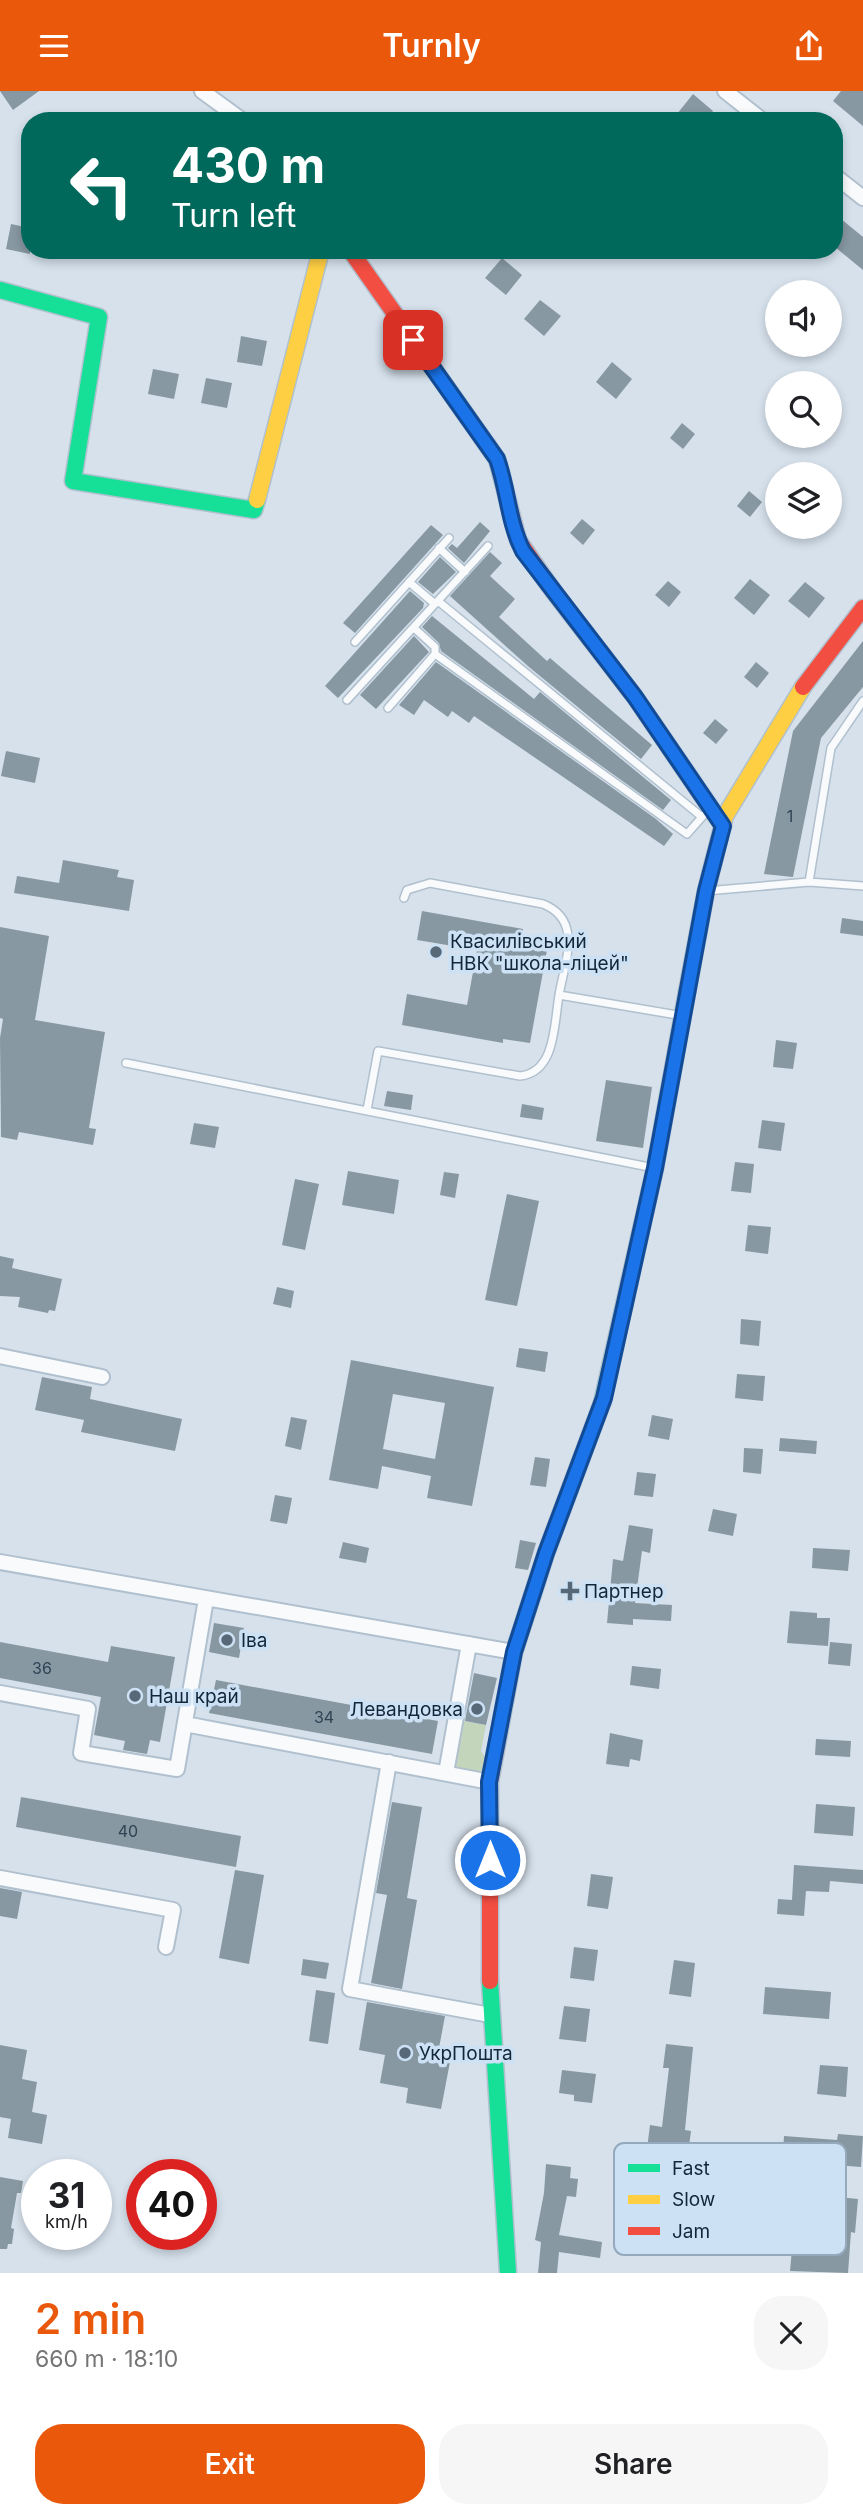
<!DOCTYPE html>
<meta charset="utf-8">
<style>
:root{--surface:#fff;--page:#f6f6f6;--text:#202124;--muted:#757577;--accent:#ea580c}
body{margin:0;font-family:Inter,sans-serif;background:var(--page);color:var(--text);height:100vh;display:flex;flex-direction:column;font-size:26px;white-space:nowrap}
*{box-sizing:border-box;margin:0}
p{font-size:23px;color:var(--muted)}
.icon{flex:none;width:38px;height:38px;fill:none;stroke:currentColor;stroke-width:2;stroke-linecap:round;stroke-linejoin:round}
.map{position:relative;height:2182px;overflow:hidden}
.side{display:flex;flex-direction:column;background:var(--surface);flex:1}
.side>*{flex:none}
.hud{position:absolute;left:21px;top:21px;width:822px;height:147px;border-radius:28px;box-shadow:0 4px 10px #0003;background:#00695c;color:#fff;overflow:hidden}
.buttons{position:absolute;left:765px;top:189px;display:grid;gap:14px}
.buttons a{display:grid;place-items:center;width:77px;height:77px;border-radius:50%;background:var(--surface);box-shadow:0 4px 10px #0003;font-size:35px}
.speed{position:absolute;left:21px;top:2068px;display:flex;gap:14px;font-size:35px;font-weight:700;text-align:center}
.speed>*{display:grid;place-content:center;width:91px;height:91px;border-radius:50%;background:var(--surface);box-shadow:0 4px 10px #0003;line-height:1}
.speed small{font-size:18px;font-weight:400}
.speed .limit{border:10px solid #d22;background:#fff;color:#111}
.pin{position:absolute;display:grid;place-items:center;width:60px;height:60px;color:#fff;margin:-30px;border-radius:14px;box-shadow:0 4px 10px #0006}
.me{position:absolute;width:77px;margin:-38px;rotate:0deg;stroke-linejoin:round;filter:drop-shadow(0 0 5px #0008)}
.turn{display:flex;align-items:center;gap:24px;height:147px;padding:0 35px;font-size:32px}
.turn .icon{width:91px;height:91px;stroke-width:2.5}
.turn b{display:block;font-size:49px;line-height:60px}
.round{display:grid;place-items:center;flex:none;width:74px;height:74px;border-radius:28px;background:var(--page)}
.overview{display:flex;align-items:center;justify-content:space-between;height:119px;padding:0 35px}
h1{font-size:42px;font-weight:600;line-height:52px;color:var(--accent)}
.action{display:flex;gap:14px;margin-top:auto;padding:14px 35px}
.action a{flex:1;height:80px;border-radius:28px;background:var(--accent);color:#fff;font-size:28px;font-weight:600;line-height:80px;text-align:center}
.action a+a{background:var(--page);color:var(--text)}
header{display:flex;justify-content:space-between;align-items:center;height:91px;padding:0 35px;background:var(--accent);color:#fff;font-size:32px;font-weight:600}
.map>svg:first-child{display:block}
</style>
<header><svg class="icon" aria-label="menu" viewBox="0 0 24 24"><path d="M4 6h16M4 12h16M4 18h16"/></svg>Turnly<svg class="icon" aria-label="share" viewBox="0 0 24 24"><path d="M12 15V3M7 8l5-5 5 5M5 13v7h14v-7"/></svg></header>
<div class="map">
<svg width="863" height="2182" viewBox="0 0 863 2182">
<rect width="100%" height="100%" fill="#d6e1ec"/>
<path fill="#c3d5bb" d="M463,1630l23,4 -5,26 4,6 -2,13 -8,3 -19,-6z"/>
<path fill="#8798a2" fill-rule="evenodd" d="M0,0h39l-26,19z
M841,0h22v35l-30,-25z
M693,3l20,17 -8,10h-20l-8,-7z
M835,123l28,23v33l-28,-23z
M11,133l19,4v26l-24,-5z
M502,167l20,17 -16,20 -21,-17z
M540,209l21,16 -17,20 -20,-17z
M241,245l26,5 -5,25 -25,-4z
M612,271l20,17 -16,20 -20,-17z
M153,278l26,5 -5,25 -26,-5z
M206,287l26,5 -5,25 -26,-5z
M682,332l13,11 -12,15 -13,-11z
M749,400l13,11 -12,15 -13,-11z
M582,428l13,11 -12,15 -13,-12z
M480,431l10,9 -26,32 -16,-15 4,-4 5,4z
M431,434l12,10 -88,98 -12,-10z
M490,461l12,11 -12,13 25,23 -16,18 48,44 3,-3 102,87 -11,14 -112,-92 -79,-71z
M440,466l16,15 -23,22 -15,-12z
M750,488l20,16 -16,20 -20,-17z
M668,490l13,11 -12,15 -14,-12z
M805,491l20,16 -16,20 -21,-17z
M410,500l14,12 -1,5 -85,90 -13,-12z
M432,525l102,83 6,-7 131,108 -8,10 -222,-159 -2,-8 -17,-16z
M414,545l15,16 -53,57 -16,-14z
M863,550v46l-42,51 -28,139 -29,-3 29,-143z
M436,571l220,157 17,15 -9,12 -190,-130 -5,7 -17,-12 -4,6 -24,-17 -10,15 -15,-10z
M756,571l13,11 -12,15 -13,-11z
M715,628l13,11 -12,14 -13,-11z
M6,660l34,7 -5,25 -34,-7z
M63,769l56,10 -2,7 17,3 -5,31 -115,-18 3,-17 42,7z
M422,820l101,18 -1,5 27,5 -19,104 -27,-4v4l-101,-18 5,-31 60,11 10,-55 -60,-10z
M842,827l21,3v15l-23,-3z
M0,836l49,9 -14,84 70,12 -16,96 7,1 -3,16 -74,-13 -2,8 -16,-3 -1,-99 3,-19 -3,-1z
M776,949l21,3 -4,26 -20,-2z
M606,989l46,7 -9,61 -47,-7z
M387,1000l26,4 -2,15 -27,-4z
M522,1013l22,4 -2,12 -22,-3z
M762,1029l23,3 -4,28 -23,-3z
M194,1032l25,4 -4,21 -25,-4z
M735,1071l19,2 -3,29 -20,-2z
M348,1080l51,9 -5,34 -52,-9z
M444,1081l15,2 -4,24 -15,-3z
M295,1088l24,5 -14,66 -23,-5z
M507,1103l32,7 -22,105 -32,-6z
M748,1134l23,2 -3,27 -23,-3z
M0,1165l14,3 -2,9 50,11 -7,32 -6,-1 -1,3 -30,-6 2,-10 -20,-1z
M277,1196l17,4 -3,17 -18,-4z
M741,1228l20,2 -2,25 -19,-2z
M519,1257l29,4 -3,20 -29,-5z
M351,1269l143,27 -22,119 -45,-8 4,-22 -49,-10 -4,23 -49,-9zM393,1303l52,9 -10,56 -52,-10z
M737,1283l28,2 -2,25 -28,-3z
M42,1286l50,10 -2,12 92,20 -7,32 -94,-19 3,-12 -49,-10z
M652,1324l21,4 -4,21 -21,-4z
M291,1326l16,3 -6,30 -16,-4z
M780,1347l37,3 -1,13 -37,-3z
M744,1357l19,1 -2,25 -18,-2z
M535,1366l15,2 -4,28 -16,-2z
M637,1381l19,2 -3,23 -19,-2z
M275,1404l17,3 -5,26 -17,-3z
M713,1418l24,5 -4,22 -25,-5z
M629,1434l24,4 -3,24 -8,-2 -7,52 37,2 -1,16 -38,-2v6l-26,-2 6,-64 10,2z
M520,1449l16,3 -8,27 -13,-2z
M343,1451l26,6 -3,15 -27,-5z
M813,1457l37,2 -2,21 -36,-3z
M790,1520l27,2v5h13l-2,28 -41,-3z
M214,1532l30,5 -5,30 -30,-6z
M0,1551l108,20 3,-16 64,11 -15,85 -10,-2 -3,14 -24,-4 2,-9 -31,-6 7,-38 -101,-19z
M830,1551l22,2 -2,22 -22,-2z
M632,1575l29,3 -2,20 -29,-4z
M474,1582l23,5 -11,47 -21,-4z
M216,1589l222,41 -6,33 -223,-41z
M610,1642l33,7 -3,21 -10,-2 -1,8 -23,-3z
M816,1648l35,2 -1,16 -35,-2z
M21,1706l220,39 -5,31 -220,-40z
M392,1711l30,5 -15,91 10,2 -15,89 -31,-6 16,-88 -11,-2z
M816,1713l39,3 -2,29 -39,-3z
M794,1774l69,5v14l-33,-3 -1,11 -23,-1 -2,25 -27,-2 1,-15 14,1z
M235,1779l29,5 -15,89 -30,-6z
M591,1783l22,3 -5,32 -21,-3z
M0,1797l22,4 -5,27 -17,-3z
M574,1856l24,3 -4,31 -24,-3z
M303,1868l26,4 -3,16 -25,-4z
M674,1869l21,3 -4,34 -22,-3z
M765,1896l66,5 -2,27 -66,-5z
M316,1899l19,3 -7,51 -19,-3z
M367,1911l78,14 -8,43 13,3 -9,47 -35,-6 2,-15 -28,-5 5,-28 -26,-5z
M564,1915l26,3 -4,33 -27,-3z
M666,1953l27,3 -8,83 6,1 -3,23 -41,-5 3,-24 12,2 7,-59h-6z
M0,1954l27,5 -5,29 15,3 -5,30 15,3 -5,29 -34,-6 3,-19 -11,-2z
M820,1974l28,2 -2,30 -29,-3z
M562,1979l34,4 -4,29 -18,-2v-6l-15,-2z
M838,2043l25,2 -2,31 -26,-2 1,-9 -53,-4 1,-16 53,4z
M546,2073l25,3 -1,11 8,1 -2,18 -9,-1 -8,39 43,7 -2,16 -41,-6 -2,21h-19l3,-31 -6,-2 9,-47z
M0,2086l23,4 -2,12h-4l-6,35 3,1 -2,15h-4l-1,5h-7z
M838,2106l20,2 -3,34 -4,-1 -3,41 -58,-2 2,-22 41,3 2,-27 -32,-3v5l-45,-3 1,-17 68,5v-4l10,1z"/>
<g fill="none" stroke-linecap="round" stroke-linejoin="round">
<g stroke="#b0c0ce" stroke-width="10">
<path id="lane" d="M439,457l26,24
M409,491l26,22
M438,510l264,216
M414,537l21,19v7
M355,551l94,-104
M347,609l141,-154
M388,617l47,-54 252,180 23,-26
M809,791l22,-134 32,-47
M706,800l103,-9 54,4
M404,807l3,-8 23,-7 113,21c40,16 22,57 16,91
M126,972l528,105
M367,1019l11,-59 142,25c36,-4 34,-52 39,-81l124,21"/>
</g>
<g stroke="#b0c0ce" stroke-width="18">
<path id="street" d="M202,0l41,30
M725,0l38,30
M835,85l28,22
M0,1265l102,21
M0,1471l514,90
M0,1602l88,16 -7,44 96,16 29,-170
M185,1633l305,58
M389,1671l-39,227 140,26
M446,1682l23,-129
M0,1787l173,32 -7,37"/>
</g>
<g stroke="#b0c0ce" stroke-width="19">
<path id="fast" d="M0,199l99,27 -26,164 181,29 3,-10
M602,1312l53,-235 32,-176
M490,1890l18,292"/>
</g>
<g stroke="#b0c0ce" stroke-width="19">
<path id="slow" d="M257,409l64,-250
M554,501l81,105 88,129
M687,901l19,-101 19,-75 78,-129"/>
</g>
<g stroke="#b0c0ce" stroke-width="19">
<path id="jam" d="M350,159l147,209 21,81 36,52
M803,596l60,-79
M490,1890v-199l24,-130 32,-99 56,-150"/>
</g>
<use href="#lane" stroke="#f9fafc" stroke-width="7"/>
<use href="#street" stroke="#f9fafc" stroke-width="14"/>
<use href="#fast" stroke="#16e098" stroke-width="16"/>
<use href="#slow" stroke="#ffcf43" stroke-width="16"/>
<use href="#jam" stroke="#f24e42" stroke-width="16"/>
</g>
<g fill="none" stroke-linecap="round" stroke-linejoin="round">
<g stroke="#114b97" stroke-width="18">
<path id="route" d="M413,249l84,119c11,31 11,62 26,92l112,146 88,129 -17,65 -51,277 -51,230 -58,155 -32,99 -25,130 1,78"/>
</g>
<use href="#route" stroke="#1a73e8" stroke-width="12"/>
</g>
<g fill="#576878" stroke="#cde1f5" stroke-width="2.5">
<circle cx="436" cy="861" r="7"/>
<path d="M566.5 1489.5h7v7h7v7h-7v7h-7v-7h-7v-7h7z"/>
<circle cx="227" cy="1549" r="7"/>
<circle cx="135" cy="1605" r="7"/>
<circle cx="477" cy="1618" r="7"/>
<circle cx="405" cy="1962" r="7"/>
</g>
<g text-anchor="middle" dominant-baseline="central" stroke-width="7" stroke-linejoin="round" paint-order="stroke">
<g font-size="16" fill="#304354">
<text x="790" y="725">1</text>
<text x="42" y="1577">36</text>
<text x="324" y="1626">34</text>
<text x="128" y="1740">40</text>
</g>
<g font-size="19" fill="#13273a" stroke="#cde1f5" text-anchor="start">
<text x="450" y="850">Квасилівський<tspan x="450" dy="22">НВК "школа-ліцей"</tspan></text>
<text x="584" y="1500">Партнер</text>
<text x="241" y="1549">Іва</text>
<text x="149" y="1605">Наш край</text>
<text x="463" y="1618" text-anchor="end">Левандовка</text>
<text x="419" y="1962">УкрПошта</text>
</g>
</g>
<rect x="614" y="2052" width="232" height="112" rx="10" fill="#cde1f5" stroke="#95a9bd" stroke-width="2"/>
<rect x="628" y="2073" width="32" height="8" fill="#16e098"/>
<rect x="628" y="2104" width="32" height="9" fill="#ffcf43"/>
<rect x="628" y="2136" width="32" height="8" fill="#f24e42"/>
<g font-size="19" fill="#13273a">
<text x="672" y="2084">Fast</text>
<text x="672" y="2115">Slow</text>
<text x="672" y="2147">Jam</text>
</g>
</svg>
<div class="buttons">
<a><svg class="icon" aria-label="sound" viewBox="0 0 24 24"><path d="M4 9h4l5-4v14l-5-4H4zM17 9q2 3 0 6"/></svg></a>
<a><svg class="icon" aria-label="search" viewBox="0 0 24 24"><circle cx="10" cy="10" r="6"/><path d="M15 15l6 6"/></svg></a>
<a><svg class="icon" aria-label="layers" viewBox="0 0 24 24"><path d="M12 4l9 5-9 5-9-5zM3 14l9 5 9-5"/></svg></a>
</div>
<div class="speed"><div>31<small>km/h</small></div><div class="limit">40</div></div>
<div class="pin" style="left:413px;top:249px;background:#d93025"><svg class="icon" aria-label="arrive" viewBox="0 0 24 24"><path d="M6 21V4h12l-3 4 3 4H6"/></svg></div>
<svg class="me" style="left:490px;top:1769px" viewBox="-20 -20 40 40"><circle r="17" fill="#1a73e8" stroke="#fff" stroke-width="3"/><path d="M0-11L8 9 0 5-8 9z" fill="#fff"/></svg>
<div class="hud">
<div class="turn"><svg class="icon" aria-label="left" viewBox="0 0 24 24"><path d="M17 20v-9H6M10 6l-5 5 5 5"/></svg><div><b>430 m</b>Turn left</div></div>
</div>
</div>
<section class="side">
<div class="overview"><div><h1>2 min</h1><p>660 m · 18:10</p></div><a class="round"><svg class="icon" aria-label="close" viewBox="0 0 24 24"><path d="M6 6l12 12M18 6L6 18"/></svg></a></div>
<div class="action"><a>Exit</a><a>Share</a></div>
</section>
